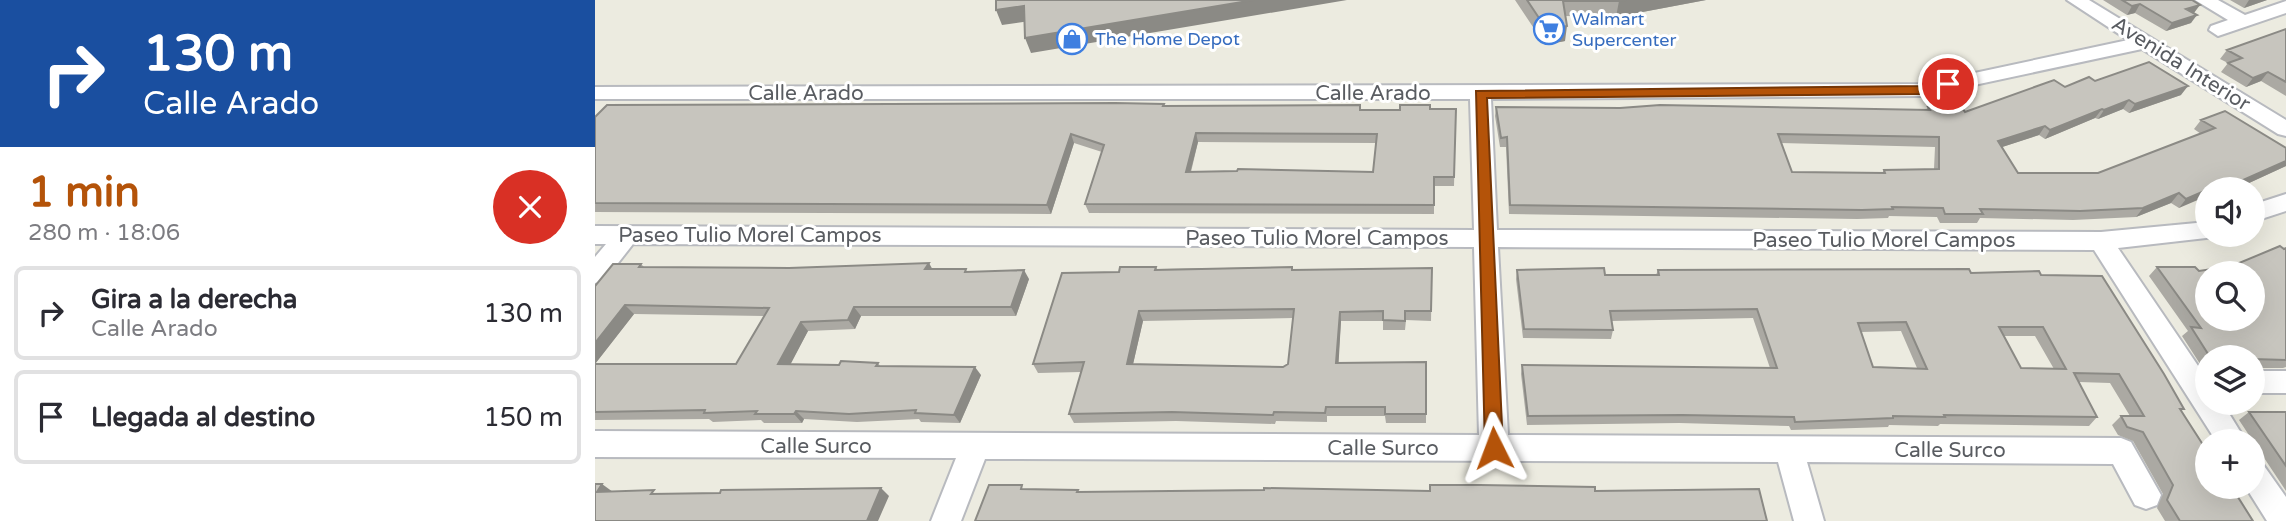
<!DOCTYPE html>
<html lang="es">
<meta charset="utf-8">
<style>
:root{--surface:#fff;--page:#f7f7f7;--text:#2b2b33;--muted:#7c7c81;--line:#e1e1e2;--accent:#b45309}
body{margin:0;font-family:"Varela Round",sans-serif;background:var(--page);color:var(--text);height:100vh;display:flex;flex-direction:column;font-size:26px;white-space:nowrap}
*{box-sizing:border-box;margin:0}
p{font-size:23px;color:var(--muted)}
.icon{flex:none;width:38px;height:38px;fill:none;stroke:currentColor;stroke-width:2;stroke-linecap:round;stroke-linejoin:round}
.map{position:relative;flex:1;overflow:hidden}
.details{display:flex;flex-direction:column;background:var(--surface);width:595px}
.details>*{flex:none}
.hud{background:#1a4fa0;color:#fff;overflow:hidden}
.tools{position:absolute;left:1600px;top:177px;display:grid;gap:14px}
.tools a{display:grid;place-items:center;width:70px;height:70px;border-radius:50%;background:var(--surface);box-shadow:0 7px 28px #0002;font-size:35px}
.pin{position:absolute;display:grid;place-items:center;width:60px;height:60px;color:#fff;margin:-30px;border:4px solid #fff;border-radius:50%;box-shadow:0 2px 7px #0007}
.me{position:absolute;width:77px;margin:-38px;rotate:357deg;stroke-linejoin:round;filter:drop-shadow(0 0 5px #0008)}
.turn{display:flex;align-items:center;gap:24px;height:147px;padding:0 28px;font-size:32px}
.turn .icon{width:91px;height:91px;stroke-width:2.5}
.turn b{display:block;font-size:49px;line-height:60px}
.round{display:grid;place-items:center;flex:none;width:74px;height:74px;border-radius:37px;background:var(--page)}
.summary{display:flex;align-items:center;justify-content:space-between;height:119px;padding:0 28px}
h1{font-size:42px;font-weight:800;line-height:52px;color:var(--accent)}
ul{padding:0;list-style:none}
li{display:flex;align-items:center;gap:21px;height:94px;margin:0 14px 10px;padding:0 14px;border:4px solid var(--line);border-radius:10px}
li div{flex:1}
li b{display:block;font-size:26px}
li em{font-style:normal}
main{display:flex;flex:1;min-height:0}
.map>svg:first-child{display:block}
</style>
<main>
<section class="details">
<div class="hud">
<div class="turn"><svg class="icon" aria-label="right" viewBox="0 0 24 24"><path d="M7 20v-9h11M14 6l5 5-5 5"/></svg><div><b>130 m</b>Calle Arado</div></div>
</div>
<div class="summary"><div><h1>1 min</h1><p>280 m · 18:06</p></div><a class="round" style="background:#d93025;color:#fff"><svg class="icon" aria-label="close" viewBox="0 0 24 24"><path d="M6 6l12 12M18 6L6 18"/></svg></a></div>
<ul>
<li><svg class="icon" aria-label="right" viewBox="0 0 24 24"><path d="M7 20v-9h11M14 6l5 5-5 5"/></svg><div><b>Gira a la derecha</b><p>Calle Arado</p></div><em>130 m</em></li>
<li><svg class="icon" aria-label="arrive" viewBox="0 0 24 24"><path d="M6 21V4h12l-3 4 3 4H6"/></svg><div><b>Llegada al destino</b></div><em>150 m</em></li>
</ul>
</section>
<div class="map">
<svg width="1691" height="521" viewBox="0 0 1691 521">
<rect width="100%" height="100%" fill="#ecebe0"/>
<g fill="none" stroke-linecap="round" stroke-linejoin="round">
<g stroke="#b8babf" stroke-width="4">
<path id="minor" d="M1472,0h22l197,120v16l-8,-2 -136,-85 -219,47 -432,3 6,131 604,2 106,-10v12h10l-2,3 -97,11 89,131v23h15l24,39h-30l-122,-191 -596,-3 10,188 613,3 10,4 30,53 -4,10 -11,4 -11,-4 -22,-41 -306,-2 17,59h-30l-16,-59 -793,-3 -24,62h-30l25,-63 -361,-1v-26l884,4 -5,-188 -841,-3 -29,37 -9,2v-26l11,-13h-11v-18l879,4 -4,-131h-875v-12l1328,-3 205,-44z
M1600,0h23l27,15 41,-14v12l-68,23 -9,-6 2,-4 17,-6z
M1691,194v17l-34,11v-17z
M1657,371h34v22h-34z
M1657,459l10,4 24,34v24h-19l-22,-35h7z"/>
</g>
<use href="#minor" fill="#fff" fill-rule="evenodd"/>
</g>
<path fill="#aba9a3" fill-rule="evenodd" d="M920,0h191l-90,17 -51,-1v25l-20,4z
M1508,0h89l2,13 -3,10 -25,8 -31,-18 -8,2z
M1635,0h37l-23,8z
M1691,29v67l-25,-15 -15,6 -25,-15 7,-9 -8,-4 7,-9z
M1500,81l86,14 -52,18 -6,-4 -25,10 -3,-1 -50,21 -6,-4 -37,12 16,26h80l103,-39 -7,-5 7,-9 85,28v18l-50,23h-29l-28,19 -8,-5 -35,14 -63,3 -93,-2 -3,5h-37l-3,-6 -48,-1 -1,2 -31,1 -348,-5 -3,-67h-6l-5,-31 1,-9 430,3 2,-3 37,5 100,-25zM1186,143l154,4 -1,22 -50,1 -2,3 -90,-1z
M765,105v5l96,-1 -2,77h-20v28l-345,-1 -4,-9 17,-52 -28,-9 -23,71 -456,-2v-95l569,-11zM603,142l178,1 -3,29h-182z
M1691,248v119l-3,1h-31v-11h-45v10h-5l-20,-31 6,-5 -39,-55 8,-9 42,4 33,-5z
M46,264l3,3 288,2 35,3 62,7 -13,37h-155l-6,13 -47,2 -18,33 49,1 39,-2 2,3 101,9 -21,48 -39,-1 -2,-3 -62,3 -53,-3 -2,4h-38l-3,-3 -48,2 -4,-3 -114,1v-134zM39,314l130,2 -28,48h-141z
M561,267l1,2 135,-2v3l140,-2 -1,53 -25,-1 -1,10h-22v-9h-42l-3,42 88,-1v61h-40l-1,-7h-58v6l-51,-1 -1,3 -99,-3 -102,2 -5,-9 12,-42 -43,1 -5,-9 86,-92zM698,318l-5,46 -5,3 -150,-3 10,-43z
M922,270l88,5h51l2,-5 313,3 70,2 143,134 -3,2 72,110h-88l-8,-13 6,-14 -30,-53 -15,-6 -6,-10 9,-9h9l-20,-33 -31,-1 18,35 -8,9 -149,-2 -2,2 -49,-1 -1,2 -97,3 -2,-4 -110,-3 -152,2 -6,-51 1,-9 248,3 -17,-50 -141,3 1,9 -2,9 -88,-1 -7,-59zM1306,331l16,37 -44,-1 -12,-35zM1409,336h31l19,33 -33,-1z
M1654,412h37v79l-47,-71z"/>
<path fill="#8b8a85" d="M659,0h93l-316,53 -6,-15z
M1031,0h80l-90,17 3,-16z
M1654,0h18l-23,8z
M1545,4l-5,9 -8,2 5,-9z
M1605,5l-6,8 -8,-4z
M429,6l6,15 -28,4 -6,-15z
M1602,15l-6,8 -25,8 6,-8z
M972,26l-2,15 -20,4 2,-15z
M1673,72l-7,9 -15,6 7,-9z
M1593,86l-7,9 -52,18 6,-9z
M1534,100l-6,9 -25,10 6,-9z
M1507,109l-7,9 -50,21 5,-9z
M1450,126l-6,9 -46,15 5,-9z
M601,133l2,9 -10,39 -2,-9z
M476,134l3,9 -23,71 -4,-9z
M1691,161v5l-50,23h-13z
M1612,190v6l-28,12 7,-9z
M1584,193l-8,10 -35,14 7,-9z
M334,263l5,9 -9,-3z
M429,270l5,9 -13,37 -5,-9z
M30,305l9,9 -39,50v-21z
M259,307l7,9 -6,13 -7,-9z
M544,311l4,10 -12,52 -4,-9z
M745,312l1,9 -3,52 -2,-10z
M206,322l7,9 -22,42 -8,-9z
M380,367l6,8 -21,48 -6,-8z
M201,411l8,8 -2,4 -8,-9z
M7,484l11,8h-16z
M286,488l8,8 -11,25h-11z"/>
<path fill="#c7c5be" stroke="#8b8a85" stroke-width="2" fill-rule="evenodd" d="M401,0h258l-229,38 -1,-32 -28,4z
M932,0h99l-7,1h-56l4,25 -20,4z
M1527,0h70l8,5 -14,4 11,6 -25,8 -32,-19 -8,2z
M1691,29v53l-18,-10 -15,6 -25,-15 14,-5 -15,-8z
M1554,62l39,24 -53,18 -6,-4 -25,10 -2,-1 -52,21 -5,-4 -47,15 20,32h80l117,-45 -14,-8 24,-9 61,37v13l-63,28h-3l-4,-3 -30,13 -7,-6 -36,15 -63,3 -100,-2 3,5h-38l-2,-6 -51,-1 1,2 -31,1 -352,-5 -3,-68 -6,1 -5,-31 124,1 40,-3 270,5 -2,-3 33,-1 4,6 89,-32 11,7 24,-10 6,4zM1183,134l161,3v32l-55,1 1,3 -93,-1z
M520,103l49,1 -1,2 197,-1v5h40v-5h30v4h26l-2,68h-20v28l-349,-1 19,-59 -33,-11 -24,71 -452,-2v-86l12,-12zM601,133l181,1 -4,38 -135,-3 -1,2 -51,1z
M1685,246l4,3 2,-1v112l-34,-1v-2h-42l-19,-30 10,1 -44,-61h38l4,4 33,-5zM1612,273h45v45h-45z
M334,263l-4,6h41l-1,3 59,-2 -13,37h-157l-6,13 -47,2 -23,42 61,1 2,-4 37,2 -2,3 99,1 -21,48 -39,-2 1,-3 -67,4 -53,-3 -2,3h-39l2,-3 -53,2 1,-3 -110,2v-48h141l33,-56 -144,-3 -30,38v-57l18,-22h28l-2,3 150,1z
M525,267h36l-1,3 137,-3v3l140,-2 -1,43h-26v10l-22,-1v-9l-43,1 -4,51 90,-1v52h-41v-7h-59l-1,6 -51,-1 -1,3 -101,-3 -103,2 15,-52 -51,2 29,-91 57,-1zM699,309l-6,55 -5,3 -156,-3 12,-53z
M1009,268l1,7h54l-1,-5 311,-1 2,4 68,-2 2,4 61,1 62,98 20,35h-4l27,42v35h24l22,35h-73l-13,-21 6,-15 -30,-53 -16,-5 -6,-11h23l-25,-42 -45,-1 23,44 -153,-2 1,2 -52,-1v2l-98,4 -1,-5 -112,-2 -154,1 -6,-51 255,3 -20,-59 -147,2 3,19 -89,-1 -7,-59zM1311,322l21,47 -54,-2 -15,-44zM1404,327h44l23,42 -45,-1z
M1654,412h37v54z
M0,484h7l-5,8 57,-2 -3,4 69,-1 1,-3 160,-2 -14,33h-272z
M394,485h33l-1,4 57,1 -1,2 187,-2v-2l166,3v-6h50l115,2v4l164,-2 8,32h-792z"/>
<path fill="#b45309" stroke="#753606" stroke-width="2" d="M1353,80l5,1v6l-30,7 -436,4 16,350 -2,6 -7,2 -7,-2 -2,-6 -9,-357 447,-5z"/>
<defs>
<g id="supermarket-ring" transform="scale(1.575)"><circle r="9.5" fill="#fff" stroke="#3f7fe0" stroke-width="1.5"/><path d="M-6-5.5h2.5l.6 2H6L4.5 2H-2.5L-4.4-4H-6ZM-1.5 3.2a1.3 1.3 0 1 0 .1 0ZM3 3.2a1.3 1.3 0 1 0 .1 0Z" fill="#3f7fe0"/></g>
<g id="shop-ring" transform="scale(1.575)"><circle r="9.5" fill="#fff" stroke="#3f7fe0" stroke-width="1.5"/><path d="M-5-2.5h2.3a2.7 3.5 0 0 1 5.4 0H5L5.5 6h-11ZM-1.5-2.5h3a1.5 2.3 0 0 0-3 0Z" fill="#3f7fe0"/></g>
</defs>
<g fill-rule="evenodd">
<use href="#supermarket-ring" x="954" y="29"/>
<use href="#shop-ring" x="477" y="39"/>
</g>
<g text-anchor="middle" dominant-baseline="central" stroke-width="6" stroke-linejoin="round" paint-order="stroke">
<g font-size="18" fill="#366cbe" stroke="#fff" text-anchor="start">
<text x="977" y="19">Walmart<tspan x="977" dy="21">Supercenter</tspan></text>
<text x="500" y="39">The Home Depot</text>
</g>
<g font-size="21" fill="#595c61" stroke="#fff">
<text transform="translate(1586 64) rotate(32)">Avenida Interior</text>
<text x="211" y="93">Calle Arado</text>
<text x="778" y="93">Calle Arado</text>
<text x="155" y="235">Paseo Tulio Morel Campos</text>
<text x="722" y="238">Paseo Tulio Morel Campos</text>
<text x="1289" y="240">Paseo Tulio Morel Campos</text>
<text x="221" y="446">Calle Surco</text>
<text x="788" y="448">Calle Surco</text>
<text x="1355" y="450">Calle Surco</text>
</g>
</g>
</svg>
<div class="tools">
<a><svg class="icon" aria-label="sound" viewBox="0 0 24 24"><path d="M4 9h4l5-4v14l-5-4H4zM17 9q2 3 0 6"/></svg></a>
<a><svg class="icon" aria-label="search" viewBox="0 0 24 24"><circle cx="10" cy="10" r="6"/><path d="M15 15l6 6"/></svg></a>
<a><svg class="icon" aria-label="layers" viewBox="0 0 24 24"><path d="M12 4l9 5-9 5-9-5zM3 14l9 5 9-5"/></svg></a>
<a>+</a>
</div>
<div class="pin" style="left:1353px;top:84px;background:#d93025"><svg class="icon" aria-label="arrive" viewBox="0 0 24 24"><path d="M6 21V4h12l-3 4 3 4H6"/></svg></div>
<svg class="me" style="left:899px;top:448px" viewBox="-20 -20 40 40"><path d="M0-17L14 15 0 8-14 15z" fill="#b45309" stroke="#fff" stroke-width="4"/></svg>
</div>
</main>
